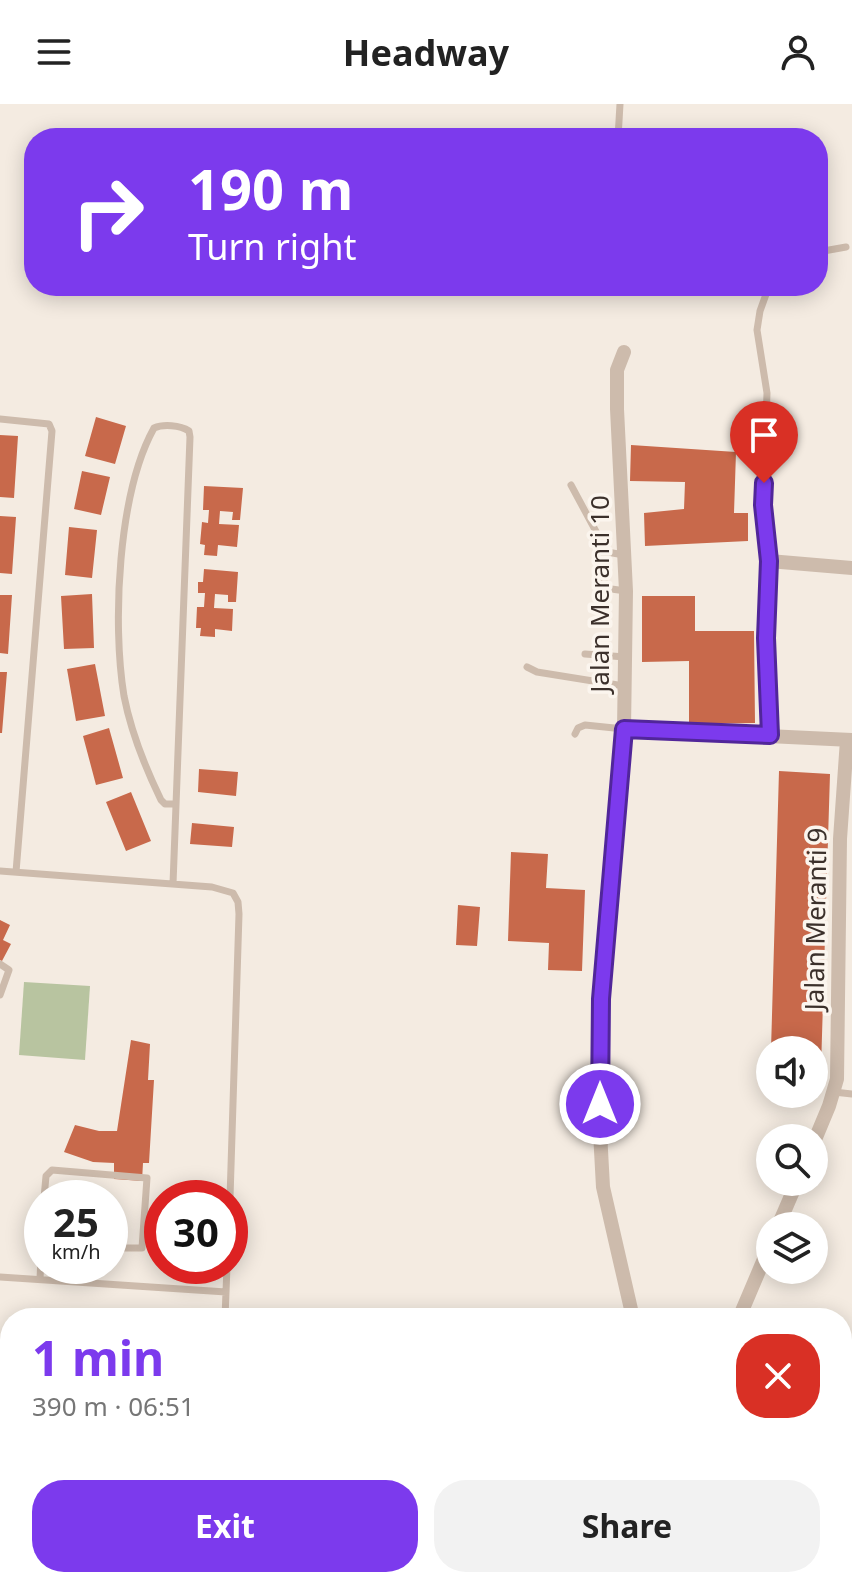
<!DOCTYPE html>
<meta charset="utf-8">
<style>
:root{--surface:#fff;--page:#f2f2f2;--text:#222;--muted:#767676;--accent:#7c3aed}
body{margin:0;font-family:"Noto Sans",sans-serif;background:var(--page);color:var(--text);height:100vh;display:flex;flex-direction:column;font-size:30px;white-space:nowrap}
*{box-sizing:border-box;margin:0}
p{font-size:26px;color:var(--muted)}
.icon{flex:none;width:44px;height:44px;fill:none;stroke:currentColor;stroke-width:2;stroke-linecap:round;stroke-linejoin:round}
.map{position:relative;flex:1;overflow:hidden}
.details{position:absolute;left:0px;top:1204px;width:852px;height:280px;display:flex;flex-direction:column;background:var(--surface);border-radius:32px 32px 0 0;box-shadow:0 4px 20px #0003}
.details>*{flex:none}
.hud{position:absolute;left:24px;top:24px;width:804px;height:168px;border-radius:32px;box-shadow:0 4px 20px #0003;background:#7c3aed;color:#fff;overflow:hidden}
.fabs{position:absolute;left:756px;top:932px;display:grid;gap:16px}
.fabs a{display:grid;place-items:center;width:72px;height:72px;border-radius:50%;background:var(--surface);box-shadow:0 4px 20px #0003;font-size:40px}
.speed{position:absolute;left:24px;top:1076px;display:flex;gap:16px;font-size:40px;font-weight:700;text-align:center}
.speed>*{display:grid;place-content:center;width:104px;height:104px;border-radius:50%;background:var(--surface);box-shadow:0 4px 20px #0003;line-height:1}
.speed small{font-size:20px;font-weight:400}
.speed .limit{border:12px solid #d22;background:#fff;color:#111}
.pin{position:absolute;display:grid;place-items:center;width:68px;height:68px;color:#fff;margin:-82px -34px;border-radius:50% 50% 50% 0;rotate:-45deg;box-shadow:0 0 8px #0007}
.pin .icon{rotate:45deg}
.me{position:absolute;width:88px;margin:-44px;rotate:0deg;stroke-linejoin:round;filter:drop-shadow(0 0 6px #0008)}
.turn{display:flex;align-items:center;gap:28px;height:168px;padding:0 32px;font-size:36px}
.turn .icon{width:104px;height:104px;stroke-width:2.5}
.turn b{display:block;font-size:56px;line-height:68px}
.round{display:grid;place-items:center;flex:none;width:84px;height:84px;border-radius:32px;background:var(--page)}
.summary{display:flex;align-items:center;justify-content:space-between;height:136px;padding:0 32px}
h1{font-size:48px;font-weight:700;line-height:60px;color:var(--accent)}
.primary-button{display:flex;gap:16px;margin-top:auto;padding:16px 32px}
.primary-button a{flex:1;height:92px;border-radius:32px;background:var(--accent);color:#fff;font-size:32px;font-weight:700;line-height:92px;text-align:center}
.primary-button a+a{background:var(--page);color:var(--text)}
header{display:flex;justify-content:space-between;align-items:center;height:104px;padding:0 32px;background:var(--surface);font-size:36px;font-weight:700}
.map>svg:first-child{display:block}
</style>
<header><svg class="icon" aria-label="menu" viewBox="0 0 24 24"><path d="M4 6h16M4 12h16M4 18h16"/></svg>Headway<svg class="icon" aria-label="person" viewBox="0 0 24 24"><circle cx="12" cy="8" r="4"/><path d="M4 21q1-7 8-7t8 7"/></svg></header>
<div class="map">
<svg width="852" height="1484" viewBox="0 0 852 1484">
<rect width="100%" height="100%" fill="#f4ebe1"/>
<path fill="#b8c4a0" d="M24,878l66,4 -5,74 -66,-5z"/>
<path fill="#c8694b" d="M96,313l30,9 -11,38 -30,-8z
M0,331l18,1 -4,62 -14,-1z
M631,341l105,7 -2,61h14v28l-103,5 -1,-33 40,-4 1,-27 -55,-1z
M82,367l28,6 -9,38 -27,-6z
M204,382l39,2 -3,32h-8l1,-8 -13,-1 -1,13 20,1 -2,22 -19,-2 -1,11 -13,-1 1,-10 -5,-1 2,-22 6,1 1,-13h-6z
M0,412l16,1 -4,57 -12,-1z
M69,423l28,3 -5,48 -27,-3z
M204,465l34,3 -2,30h-8v-7l-13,-1 -1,14 19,1 -1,22 -17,-2v8l-15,-1 1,-8h-5l1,-21h7l1,-14h-7v-11h5z
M92,490l2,54 -30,1 -3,-53z
M0,491h12l-4,59 -8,-1z
M642,492h53v35h59l1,92 -66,1v-63l-47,1z
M95,560l10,52 -29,5 -9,-52z
M0,568h7l-5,61h-2z
M109,624l14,50 -27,7 -13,-49z
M199,665l39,3 -2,24 -38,-4z
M779,667l51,3 -9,294h-7v-18h-43z
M131,688l20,49 -25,10 -20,-49z
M192,719l42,4 -2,20 -42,-3z
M511,748l37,2 -2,34 39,2 -3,81 -34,-1 1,-27 -41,-2z
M458,801l22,2 -3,39 -21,-1z
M0,816l10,5 -7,15 8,4 -9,17 -2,-1z
M131,936l19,4 -2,36h6l-5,83h-6l-1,18 -28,-2v-16l-21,-1 -29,-10 11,-27 24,6h18z
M611,1478l41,2v4h-41z"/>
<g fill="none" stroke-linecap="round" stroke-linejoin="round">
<path stroke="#cdbbac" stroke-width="7" d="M618,34l2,-34
M818,148l28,-5
M769,182l-9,25 -3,19 10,63 -4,112 6,56
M0,315l49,5 3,7 -36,441
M571,381l36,67 17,3
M607,448l-3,3v33l22,3
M585,550l40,3
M527,563l10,5 87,14
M575,630l3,-6 7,-3 39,4
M0,767l212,16 21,6 5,9 1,12 -9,284
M173,780l17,-447 -1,-6c-9,-6 -26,-7 -35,-3 -36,65 -42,195 -30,268 7,36 21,71 37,104l4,4h11
M0,860l9,6 -9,25
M834,988l18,2
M44,1094l2,-22 6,-6 95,8 -5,70h-32
M0,1173l226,15
M40,1175l2,-43
M225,1214l2,-52
M842,1248l10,3
M254,1484l1,-10"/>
<path stroke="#cdbbac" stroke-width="14" d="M624,248l-7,18v39l9,182 -2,138 -23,270 -1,133 3,55 30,131
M624,625l228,11
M770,631l-4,-97 3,-77 83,7
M814,1038l15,-36 8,-27 3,-240 7,-99
M778,1122l19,-44
M739,1214l31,-73"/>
<path stroke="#7d675c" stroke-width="20" d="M842,1273l10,2
M0,1288l10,-2
M842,1297l10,1
M0,1318l10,-4"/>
</g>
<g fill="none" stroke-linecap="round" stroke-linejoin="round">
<g stroke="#51269a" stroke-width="20">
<path id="route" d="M600,1000l1,-105 23,-270 146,6 -4,-97 3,-77 -6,-56 1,-22"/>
</g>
<use href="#route" stroke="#7c3aed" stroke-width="14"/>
</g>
<g text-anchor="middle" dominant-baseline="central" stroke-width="7" stroke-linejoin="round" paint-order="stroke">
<g font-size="26" fill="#3b302b" stroke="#fbf5ee">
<text transform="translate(599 490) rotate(-90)">Jalan Meranti 10</text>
<text transform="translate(815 815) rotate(-89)">Jalan Meranti 9</text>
</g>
</g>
</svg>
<div class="fabs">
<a><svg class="icon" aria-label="sound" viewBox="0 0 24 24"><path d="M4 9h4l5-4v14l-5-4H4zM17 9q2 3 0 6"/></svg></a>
<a><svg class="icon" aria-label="search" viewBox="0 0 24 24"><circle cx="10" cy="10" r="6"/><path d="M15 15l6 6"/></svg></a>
<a><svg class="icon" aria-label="layers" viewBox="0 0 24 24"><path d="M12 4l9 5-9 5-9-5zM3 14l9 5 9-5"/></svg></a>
</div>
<div class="speed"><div>25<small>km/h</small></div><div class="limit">30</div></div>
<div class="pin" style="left:764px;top:379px;background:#d93025"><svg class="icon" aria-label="arrive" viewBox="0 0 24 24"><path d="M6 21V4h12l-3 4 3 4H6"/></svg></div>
<svg class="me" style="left:600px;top:1000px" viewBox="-20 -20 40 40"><circle r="17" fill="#7c3aed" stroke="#fff" stroke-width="3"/><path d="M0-11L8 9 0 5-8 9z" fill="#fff"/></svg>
<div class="hud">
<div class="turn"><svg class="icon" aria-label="right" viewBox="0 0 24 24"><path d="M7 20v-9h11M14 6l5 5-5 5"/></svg><div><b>190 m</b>Turn right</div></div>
</div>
<section class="details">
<div class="summary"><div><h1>1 min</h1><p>390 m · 06:51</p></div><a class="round" style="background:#d93025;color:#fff"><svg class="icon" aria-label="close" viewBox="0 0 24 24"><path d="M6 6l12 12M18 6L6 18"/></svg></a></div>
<div class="primary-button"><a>Exit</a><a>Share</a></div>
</section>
</div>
